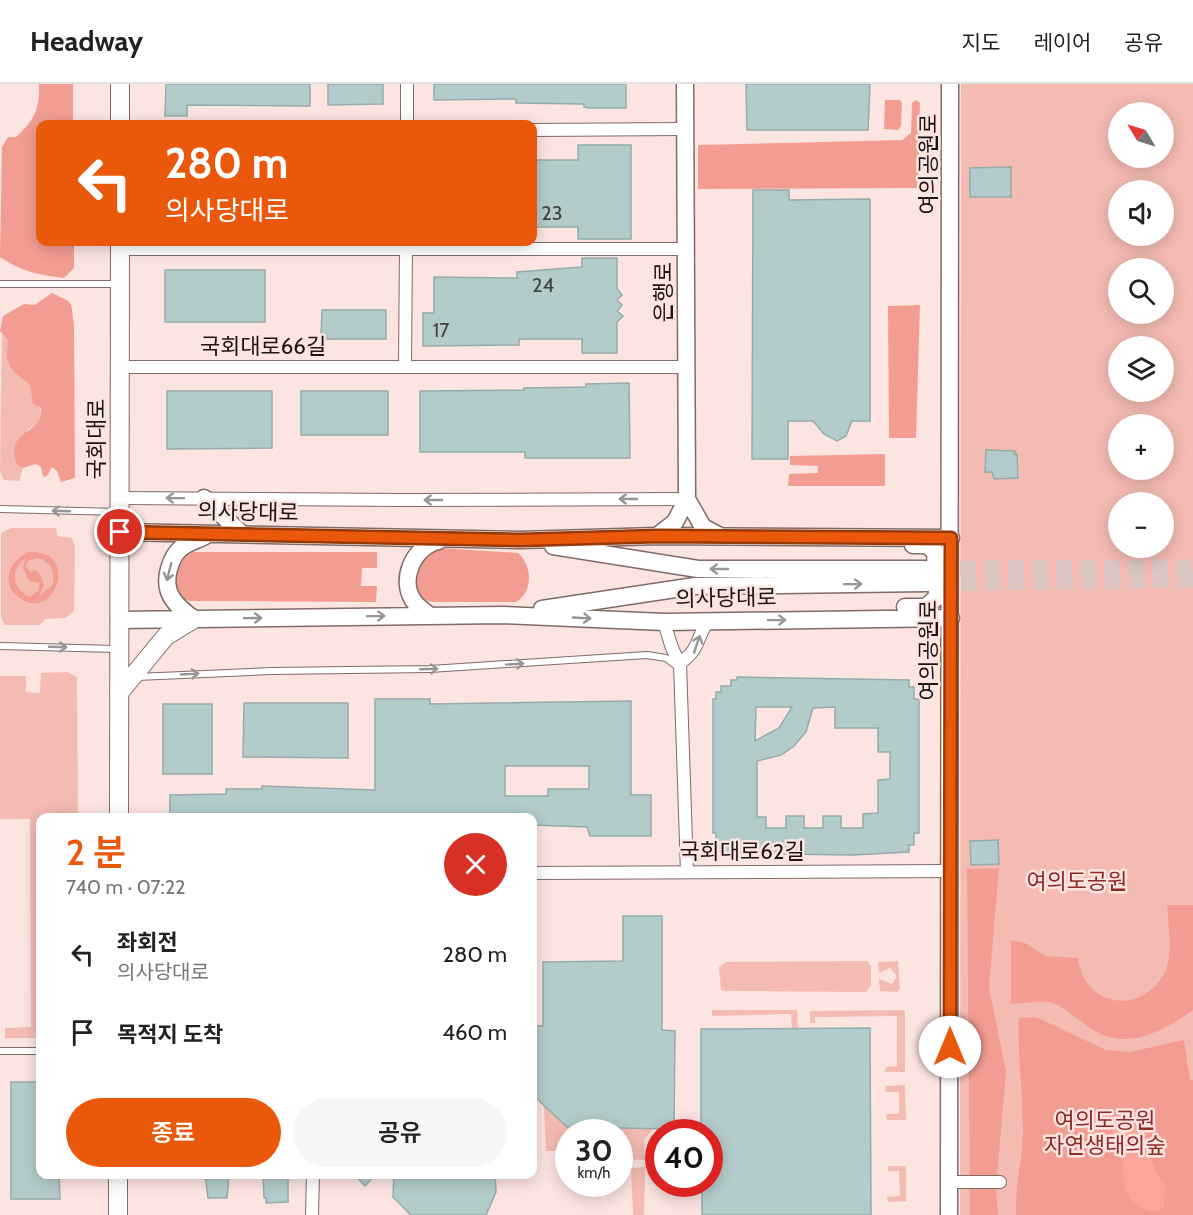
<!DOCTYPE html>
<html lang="ko">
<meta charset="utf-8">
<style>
:root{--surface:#fff;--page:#f6f6f6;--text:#222;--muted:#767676;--line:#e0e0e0;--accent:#ea580c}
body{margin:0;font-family:Cabin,"Noto Sans KR",sans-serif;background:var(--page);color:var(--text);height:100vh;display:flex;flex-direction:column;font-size:22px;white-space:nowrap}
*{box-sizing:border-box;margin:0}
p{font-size:20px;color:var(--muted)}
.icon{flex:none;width:33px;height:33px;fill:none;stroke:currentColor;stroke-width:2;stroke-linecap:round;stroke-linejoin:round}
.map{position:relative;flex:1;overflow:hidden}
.panel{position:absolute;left:36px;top:729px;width:501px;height:366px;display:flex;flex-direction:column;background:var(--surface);border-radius:12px;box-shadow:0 3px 15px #0003}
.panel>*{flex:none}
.guide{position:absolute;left:36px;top:36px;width:501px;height:126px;border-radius:12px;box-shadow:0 3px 15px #0003;background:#ea580c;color:#fff;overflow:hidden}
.needle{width:39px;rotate:308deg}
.buttons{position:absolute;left:1108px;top:18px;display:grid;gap:12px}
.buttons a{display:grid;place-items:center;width:66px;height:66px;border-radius:50%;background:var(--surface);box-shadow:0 3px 15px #0003;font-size:30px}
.speed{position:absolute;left:555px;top:1035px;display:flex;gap:12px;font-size:30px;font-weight:700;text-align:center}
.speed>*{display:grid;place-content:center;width:78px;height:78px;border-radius:50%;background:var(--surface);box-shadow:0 3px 15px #0003;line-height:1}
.speed small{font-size:15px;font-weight:400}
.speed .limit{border:9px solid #d22;background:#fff;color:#111}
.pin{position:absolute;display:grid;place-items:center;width:51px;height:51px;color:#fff;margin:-26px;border:3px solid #fff;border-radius:50%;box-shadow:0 2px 6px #0007}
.me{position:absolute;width:66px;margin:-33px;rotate:0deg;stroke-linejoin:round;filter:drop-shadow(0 0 4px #0008)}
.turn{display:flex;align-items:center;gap:21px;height:126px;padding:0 30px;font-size:27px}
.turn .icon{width:78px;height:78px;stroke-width:2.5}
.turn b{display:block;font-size:42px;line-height:51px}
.round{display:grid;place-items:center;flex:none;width:63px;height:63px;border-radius:32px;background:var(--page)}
.overview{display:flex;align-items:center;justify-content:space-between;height:102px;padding:0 30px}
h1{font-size:36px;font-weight:600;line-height:45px;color:var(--accent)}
.cta{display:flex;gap:12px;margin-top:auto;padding:12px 30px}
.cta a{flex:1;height:69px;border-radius:36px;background:var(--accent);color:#fff;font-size:24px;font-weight:600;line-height:69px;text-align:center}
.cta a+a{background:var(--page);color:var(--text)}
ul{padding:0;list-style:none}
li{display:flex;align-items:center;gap:18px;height:78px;padding:0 30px}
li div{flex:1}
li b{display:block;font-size:22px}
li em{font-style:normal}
header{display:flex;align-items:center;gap:36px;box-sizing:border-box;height:84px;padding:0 30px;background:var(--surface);border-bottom:2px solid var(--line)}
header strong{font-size:28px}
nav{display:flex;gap:33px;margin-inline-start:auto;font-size:21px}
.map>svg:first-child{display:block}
</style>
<header>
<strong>Headway</strong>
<nav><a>지도</a><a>레이어</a><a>공유</a></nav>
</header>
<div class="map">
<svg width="1193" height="1131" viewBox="0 0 1193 1131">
<rect width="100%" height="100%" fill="#fce4e1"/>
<path fill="#f4bbb3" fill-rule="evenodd" d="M961,0h232v1131h-233zM1119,28h45v46h-45zM1119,106h45v46h-45zM1119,184h45v46h-45zM1119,262h45v46h-45zM1119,340h45v46h-45zM1119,418h45v46h-45z
M2,250l6,7c-3,21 7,31 22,44 0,18 28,33 -2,44l-11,36 6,3 -4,13 -15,-1 -4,-8z
M56,444l1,8 15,2 3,9 -1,64 -8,7 -21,1 -5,6h-35l-4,-8v-84l10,-5z
M68,588l9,5v4l1,136 -38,1v220h-35v-10l26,-1 -1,-208h-30v-143h26v16l14,1 1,-20z
M867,877l4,5v20l-5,6 -141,-1 -4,-1 -2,-23 7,-5z
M898,877l2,28 -3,3 -17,-1 -1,-12 13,5 5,-8 -7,-8 -11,5 -1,-11z
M712,926h85l1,18h-6l-1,-14 -79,2z
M905,926v62h-20l1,-5 11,-1v-50l-82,1v6h-5v-12z
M905,1001l1,35h-19l-1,-6h13v-22h-13l-1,-6z
M544,1021l23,22 86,2 -9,11 1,20 -25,-1v-27h-52v28h-10v-9h-12z
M888,1082h18v35l-18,1 -1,-5 13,-1 -1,-25h-11z
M645,1083l-1,48h-11l-2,-47z"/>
<path fill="#f39d92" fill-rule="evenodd" d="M39,0h34v40h-33v118h34v26l-10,10c-26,-3 -43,-7 -64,-21l2,-110 6,-10h8c18,-16 24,-28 23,-53z
M885,16h15l2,3 -1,23 -3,4 -14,-1z
M916,16l4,3 -2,85 -220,1v-44l204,-5 9,-7 1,-30z
M52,209c22,11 18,4 22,31l1,154 -14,4 -4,-11 -5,-4 -5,9 -4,1 -2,-10 -5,-3 -13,4 -6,-3c-13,-39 27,-28 24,-57l-8,-4 -3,-19c-18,-15 -26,-18 -22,-44l-8,-10 3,-15 21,-12 11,1z
M920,221l-4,133h-27l-1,-132z
M885,370v32h-97l1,-12 29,-1v-7l-28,-1v-9z
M439,464l79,5c14,12 16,39 -2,49h-83l-12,-3 -6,-12 3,-27z
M29,468c54,-3 24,75 -12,44 -17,-15 -6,-37 12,-44zM36,474c15,2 20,14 16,28l-13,10 5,-11 -4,-11 -5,-4 -5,2 -4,-5 2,-6zM25,475l-2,9 6,13 11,2 -1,7 -9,7c-17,-7 -21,-27 -5,-38z
M192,468h185v16h-15l-1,18h16l-1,16 -187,-1c-24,-8 -15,-40 3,-49z
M999,784l-10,119 17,85 -10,116 2,27h-28l-3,-346z
M1167,821h26v105c-28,20 -64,41 -98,21 -14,-8 -28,-23 -43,-28 -12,-4 -28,1 -41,1v-64l14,3 21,13 32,2c6,49 62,58 86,16 10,-19 4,-49 3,-69z
M1036,933l70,33 24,2 54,-12 6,40h3v135h-177c-1,-28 6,-54 7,-82 0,-39 -6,-77 -4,-115z"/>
<path fill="#fca599" d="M1132,1037l9,1 7,6c-2,21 3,39 17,56l-1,24 -14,4 -19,-9 -6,-18 -4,-27 -10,-24 6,-9z"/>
<path fill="#b3cccb" stroke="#94acab" stroke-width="1.5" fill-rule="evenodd" d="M166,0h144v22l-123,-1v11h-22z
M328,0h55v20l-55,1z
M434,0h192v24h-38l-4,-1v-3l-68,-1v-4l-82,1z
M746,0h124l-2,46h-121z
M578,61h53v94h-53v-12h-46v-67h46z
M1011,83v30h-41v-29z
M753,106h36v10l81,-1v222h-18l-6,15 -9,5 -13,-7 -11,-13h-25v38h-36z
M582,174h35v31l5,6 -5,5 5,5 -5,6 6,5 -6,6v31h-35v-14h-63v6l-96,1v-33h11v-36l83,1v-6l65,-5z
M165,186h100v52h-100z
M322,226h64v29h-65z
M629,299l1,75h-105v-6h-105v-61l104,-1v-2l62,-1v-3z
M167,307h105v57l-105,1z
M301,307h87v44h-87z
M986,366l29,1 -1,3h3l1,24 -24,1 -2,-7h-7z
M737,593l172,3v7h5v12h5v134h-5v12h-5v7l-56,3 -137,-2v-20h-3v-134h3v-7h5v-6h10v-6h6zM756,623h36l-13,21 -24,13zM835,623v21h43v24h12v27l-12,1v33l-15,1v14h-22v-12h-18v12h-19v-12h-18v12h-20v-11h-9v-56l24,-6 13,-9 12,-14 7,-24z
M375,615h55v5l201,-3v94h20v41h-61l-3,-9 -55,-2v-7h-362v-23l56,-1v-5h36v-3l113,4zM505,682h84v23h-41v7h-43z
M244,619h104v55l-105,-1z
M163,620h49v70h-49z
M998,756l1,24 -28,1 -1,-24z
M623,832h39v114l13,1 -1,98 -107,-2 -32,-30 -3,-71h11v-64l80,-1z
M870,944l1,187h-169v-31h8v-52h-9v-103z
M11,998h29v92h19l1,25h-49z
M205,1090h24l-2,24h-19z
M263,1090h25v28l-22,1v-5h-2z
M354,1090h22l-11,12z
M394,1090h101l1,18 -10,23h-75l-18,-18z"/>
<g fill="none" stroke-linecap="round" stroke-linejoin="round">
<path stroke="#dac5c2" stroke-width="16" stroke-dasharray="16 8" stroke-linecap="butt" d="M936,485l257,-2
M937,499l256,-3"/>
<g stroke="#7f6b68" stroke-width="8">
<path id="lane" d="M0,200h116
M0,425l119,3
M0,562l116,3
M137,593l134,-6 159,-2 217,-14 19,3 12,9
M0,967h40"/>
</g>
<g stroke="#7f6b68" stroke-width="14">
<path id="street" d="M407,40v-40
M532,46l153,-1
M120,165h566
M120,283h566
M405,283l1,-124
M119,414l285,2 283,-1
M664,538c5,15 7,29 16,41l7,209
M680,579c21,-15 15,-23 28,-42
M532,789l419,-2
M950,1098h50
M312,1131l1,-41"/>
</g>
<g stroke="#7f6b68" stroke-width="19">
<path id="secondary" d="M685,0l2,415 16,28 17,9
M204,414l38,36
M120,448l400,8 137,-4 294,2
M657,452l18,-14 12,-23
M553,462l145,23h227
M905,523h21l11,-10 -2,-45 -8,-7h-14
M542,525l153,-23 232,-3
M430,532c-4,-4 -11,-8 -15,-13 -17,-22 -2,-56 23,-62
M194,535c-18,-13 -32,-26 -25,-50 2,-7 5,-15 11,-20 6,-6 18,-9 25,-13
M119,536l384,-5 161,7 287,-4
M949,1131l1,-1131"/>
</g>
<g stroke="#7f6b68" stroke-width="20">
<path id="primary" d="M120,40v-40
M119,609l47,-57 28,-17
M119,734l1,-576
M118,1131v-41"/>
</g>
<use href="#lane" stroke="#fff" stroke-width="6"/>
<use href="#street" stroke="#fff" stroke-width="12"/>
<use href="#secondary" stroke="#fff" stroke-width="16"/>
<use href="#primary" stroke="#fff" stroke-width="18"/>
</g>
<defs><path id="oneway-shaft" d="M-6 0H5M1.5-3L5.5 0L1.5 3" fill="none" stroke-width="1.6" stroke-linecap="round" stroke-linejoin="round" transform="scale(1.5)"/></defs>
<g stroke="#999595">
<use href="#oneway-shaft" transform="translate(175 414) rotate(-179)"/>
<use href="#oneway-shaft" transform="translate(628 415) rotate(180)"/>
<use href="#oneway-shaft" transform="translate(433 416) rotate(180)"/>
<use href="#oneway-shaft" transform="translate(61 427) rotate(-178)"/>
<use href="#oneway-shaft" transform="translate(719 485) rotate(-180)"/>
<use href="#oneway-shaft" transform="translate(169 488) rotate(104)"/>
<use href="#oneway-shaft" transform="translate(853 500) rotate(-1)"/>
<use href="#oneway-shaft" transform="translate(376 532) rotate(-1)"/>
<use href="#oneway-shaft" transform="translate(253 534) rotate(-1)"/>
<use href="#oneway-shaft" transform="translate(582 534) rotate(3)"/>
<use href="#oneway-shaft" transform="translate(777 536) rotate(-1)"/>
<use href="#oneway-shaft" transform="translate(697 560) rotate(-71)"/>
<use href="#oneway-shaft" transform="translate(58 563) rotate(2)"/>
<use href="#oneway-shaft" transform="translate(515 580) rotate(-4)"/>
<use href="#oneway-shaft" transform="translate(429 585) rotate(-2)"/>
<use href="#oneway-shaft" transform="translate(190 590) rotate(-3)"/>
</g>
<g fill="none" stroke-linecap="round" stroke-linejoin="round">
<g stroke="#983908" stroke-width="15">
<path id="route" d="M120,448l400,8 137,-4 294,2 -1,509"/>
</g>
<use href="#route" stroke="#ea580c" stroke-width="10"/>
</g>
<g text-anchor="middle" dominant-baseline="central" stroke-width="5" stroke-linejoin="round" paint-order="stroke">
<g font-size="20" fill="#424241">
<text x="552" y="129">23</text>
<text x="543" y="201">24</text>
<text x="441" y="246">17</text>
</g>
<g font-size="22" fill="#1c1413" stroke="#fce4e1">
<text transform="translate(928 80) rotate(-90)">여의공원로</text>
<text transform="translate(663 208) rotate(-90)">은행로</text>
<text x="263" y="262">국회대로66길</text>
<text transform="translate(96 355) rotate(-90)">국회대로</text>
<text transform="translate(248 428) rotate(1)">의사당대로</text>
<text transform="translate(726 514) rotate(-1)">의사당대로</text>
<text transform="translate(928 566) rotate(-90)">여의공원로</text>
<text x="742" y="767">국회대로62길</text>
</g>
<g font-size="22" fill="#8e2a24" stroke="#fce4e1">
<text x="1077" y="797">여의도공원</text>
<text x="1105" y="1036">여의도공원<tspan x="1105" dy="25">자연생태의숲</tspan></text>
</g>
</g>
</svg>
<div class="buttons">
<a><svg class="needle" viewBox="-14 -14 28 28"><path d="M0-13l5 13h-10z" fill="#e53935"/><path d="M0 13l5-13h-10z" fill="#767676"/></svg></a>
<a><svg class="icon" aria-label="sound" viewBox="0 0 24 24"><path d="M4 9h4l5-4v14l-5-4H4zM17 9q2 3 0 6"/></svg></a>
<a><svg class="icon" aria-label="search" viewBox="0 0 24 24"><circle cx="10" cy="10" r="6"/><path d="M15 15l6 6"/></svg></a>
<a><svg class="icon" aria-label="layers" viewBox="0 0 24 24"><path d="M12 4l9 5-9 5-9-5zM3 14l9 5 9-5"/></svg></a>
<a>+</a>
<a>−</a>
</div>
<div class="speed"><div>30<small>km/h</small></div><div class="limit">40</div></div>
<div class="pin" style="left:120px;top:448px;background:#d93025"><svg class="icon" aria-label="arrive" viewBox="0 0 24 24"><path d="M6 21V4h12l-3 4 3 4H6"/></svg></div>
<svg class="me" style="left:950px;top:963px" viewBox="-20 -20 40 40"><circle r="19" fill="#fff"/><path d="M0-13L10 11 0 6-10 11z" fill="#ea580c"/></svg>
<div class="guide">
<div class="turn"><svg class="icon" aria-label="left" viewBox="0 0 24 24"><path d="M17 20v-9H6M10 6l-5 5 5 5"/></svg><div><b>280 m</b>의사당대로</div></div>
</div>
<section class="panel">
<div class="overview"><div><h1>2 분</h1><p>740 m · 07:22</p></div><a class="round" style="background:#d93025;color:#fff"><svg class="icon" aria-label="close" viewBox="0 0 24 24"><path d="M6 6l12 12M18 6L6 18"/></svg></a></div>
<ul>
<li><svg class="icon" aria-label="left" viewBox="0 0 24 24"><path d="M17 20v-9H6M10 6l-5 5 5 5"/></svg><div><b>좌회전</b><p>의사당대로</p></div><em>280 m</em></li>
<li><svg class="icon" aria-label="arrive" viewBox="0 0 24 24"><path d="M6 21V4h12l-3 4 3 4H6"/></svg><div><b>목적지 도착</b></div><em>460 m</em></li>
</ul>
<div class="cta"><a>종료</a><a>공유</a></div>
</section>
</div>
